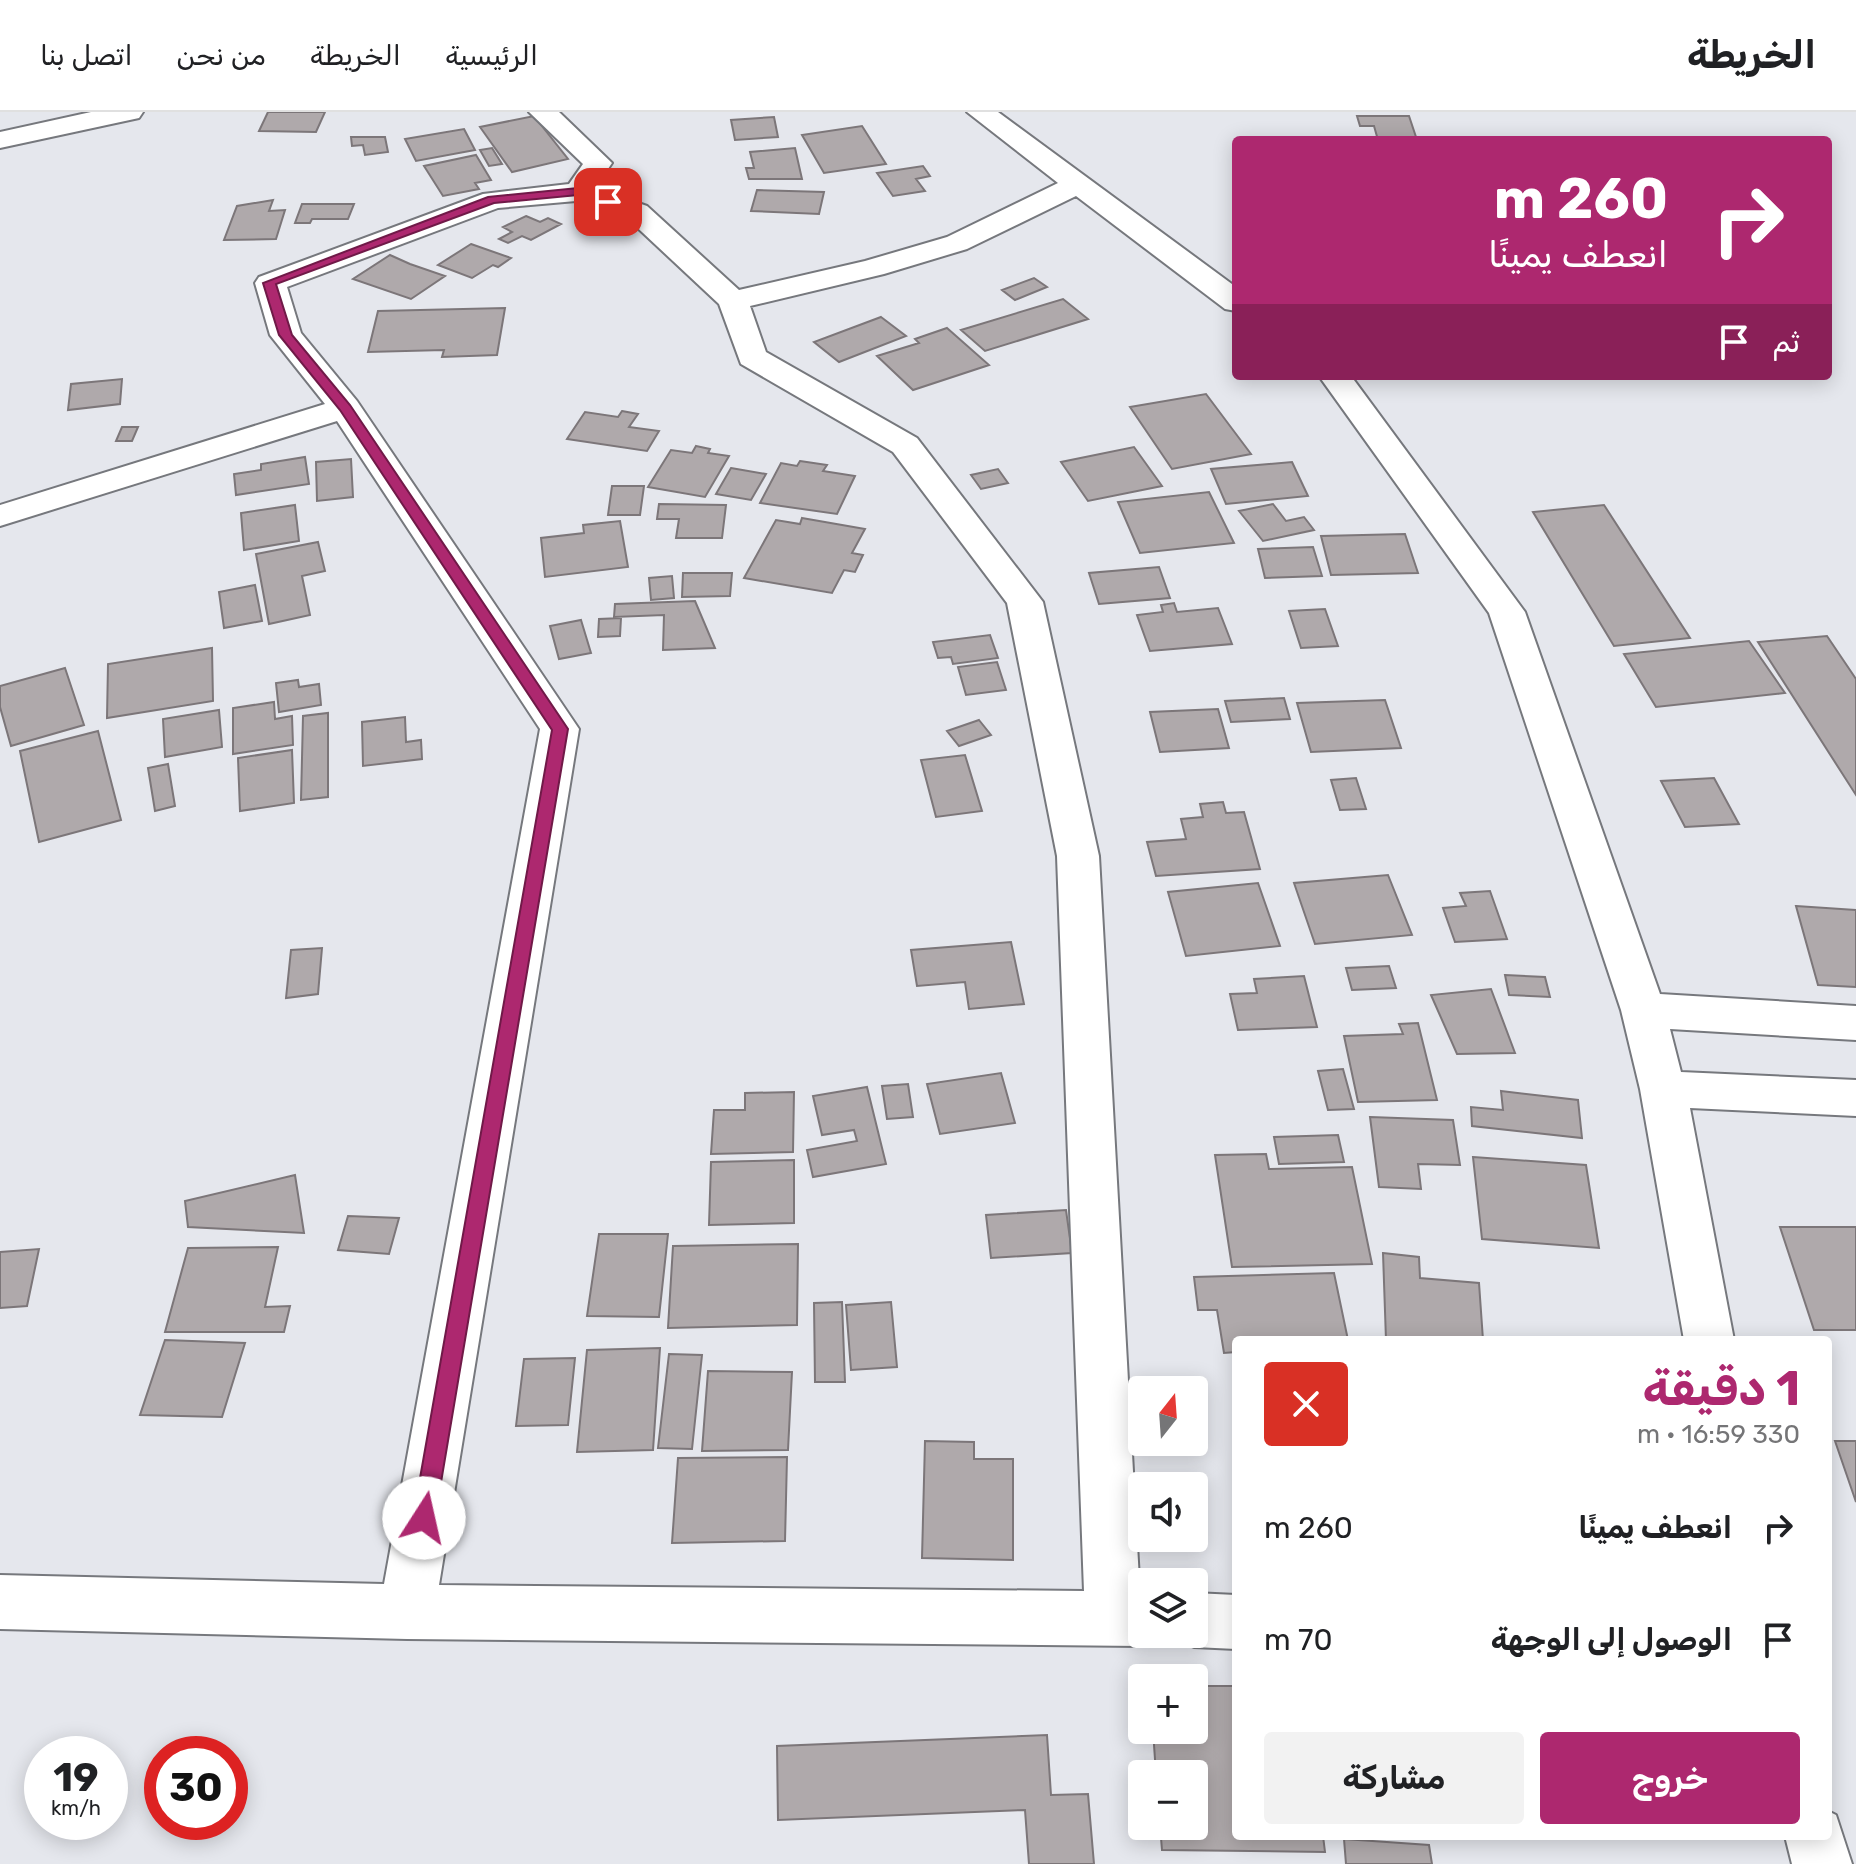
<!DOCTYPE html>
<html lang="ar">
<meta charset="utf-8">
<style>
:root{--surface:#fff;--page:#f2f2f2;--text:#202124;--muted:#757577;--line:#e0e0e0;--accent:#ad286f}
body{margin:0;font-family:Rubik,Cairo,sans-serif;background:var(--page);color:var(--text);direction:rtl;height:100vh;display:flex;flex-direction:column;font-size:30px;white-space:nowrap}
*{box-sizing:border-box;margin:0}
p{font-size:26px;color:var(--muted)}
.icon{flex:none;width:44px;height:44px;fill:none;stroke:currentColor;stroke-width:2;stroke-linecap:round;stroke-linejoin:round}
.map{position:relative;flex:1;overflow:hidden;direction:ltr}
.details{position:absolute;left:1232px;top:1224px;width:600px;height:504px;display:flex;flex-direction:column;background:var(--surface);border-radius:8px;box-shadow:0 4px 20px #0003;direction:rtl}
.details>*{flex:none}
.banner{position:absolute;left:1232px;top:24px;width:600px;height:244px;border-radius:8px;box-shadow:0 4px 20px #0003;direction:rtl;background:#ad286f;color:#fff;overflow:hidden}
.needle{width:52px;rotate:17deg}
.tools{position:absolute;left:1128px;top:1264px;display:grid;gap:16px}
.tools a{display:grid;place-items:center;width:80px;height:80px;border-radius:8px;background:var(--surface);box-shadow:0 4px 20px #0003;font-size:40px}
.speed{position:absolute;left:24px;top:1624px;display:flex;gap:16px;font-size:40px;font-weight:700;text-align:center}
.speed>*{display:grid;place-content:center;width:104px;height:104px;border-radius:50%;background:var(--surface);box-shadow:0 4px 20px #0003;line-height:1}
.speed small{font-size:20px;font-weight:400}
.speed .limit{border:12px solid #d22;background:#fff;color:#111}
.pin{position:absolute;display:grid;place-items:center;width:68px;height:68px;color:#fff;margin:-34px;border-radius:16px;box-shadow:0 4px 12px #0006}
.me{position:absolute;width:88px;margin:-44px;rotate:10deg;stroke-linejoin:round;filter:drop-shadow(0 0 6px #0008)}
.turn{display:flex;align-items:center;gap:28px;height:168px;padding:0 32px;font-size:36px}
.turn .icon{width:104px;height:104px;stroke-width:2.5}
.turn b{display:block;font-size:56px;line-height:68px}
.then{display:flex;align-items:center;height:76px;padding:0 32px;background:#0003;gap:16px;font-size:30px}
.round{display:grid;place-items:center;flex:none;width:84px;height:84px;border-radius:8px;background:var(--page)}
.head{display:flex;align-items:center;justify-content:space-between;height:136px;padding:0 32px}
h1{font-size:48px;font-weight:700;line-height:60px;color:var(--accent)}
.button{display:flex;gap:16px;margin-top:auto;padding:16px 32px}
.button a{flex:1;height:92px;border-radius:8px;background:var(--accent);color:#fff;font-size:32px;font-weight:700;line-height:92px;text-align:center}
.button a+a{background:var(--page);color:var(--text)}
ul{padding:0;list-style:none}
li{display:flex;align-items:center;gap:24px;height:112px;padding:0 32px}
li div{flex:1}
li b{display:block;font-size:30px}
li em{font-style:normal}
header{display:flex;align-items:center;gap:48px;box-sizing:border-box;height:112px;padding:0 40px;background:var(--surface);border-bottom:2px solid var(--line)}
header strong{font-size:38px}
nav{display:flex;gap:44px;margin-inline-start:auto;font-size:28px}
.map>svg:first-child{display:block}
</style>
<header>
<strong>الخريطة</strong>
<nav><a>الرئيسية</a><a>الخريطة</a><a>من نحن</a><a>اتصل بنا</a></nav>
</header>
<div class="map">
<svg width="1856" height="1752" viewBox="0 0 1856 1752">
<rect width="100%" height="100%" fill="#e5e7ed"/>
<path fill="#afa9ab" stroke="#7c7679" stroke-width="2" d="M268,0h57l-9,20 -57,-1z
M534,4l34,43 -56,13 -32,-45z
M1357,4h52l8,24h-39l-4,-14h-14z
M774,5l4,20 -43,3 -4,-20z
M862,14l24,38 -62,9 -22,-38z
M464,17l11,21 -59,11 -11,-22z
M351,25h34l3,15 -23,3 -2,-10 -11,1z
M492,36l10,16 -13,2 -9,-16z
M795,36l7,31h-53l-3,-11h8l-4,-16z
M476,43l15,25 -16,3 4,6 -36,7 -19,-30z
M923,54l7,10 -14,3 9,12 -32,5 -16,-23z
M757,78l67,2 -5,22 -68,-3z
M273,88l-4,11 16,-1 -9,29 -52,1 13,-34z
M302,92h52l-6,15h-36l-2,4h-15z
M526,104l14,6 8,-4 13,6 -30,16 -9,-4 -14,7 -9,-4 13,-7 -9,-5z
M471,132l40,14 -13,9 -5,-2 -21,13 -34,-13z
M390,143l20,9 35,12 -34,23 -58,-20z
M1034,166l13,9 -32,13 -13,-10z
M1063,187l25,20 -103,32 -24,-21z
M505,196l-8,47 -55,2 2,-7 -76,2 10,-41z
M881,205l25,19 -67,26 -25,-20z
M947,216l42,37 -76,25 -36,-34 42,-13 -4,-4z
M122,267l-2,25 -52,6 3,-26z
M1206,282l45,60 -79,15 -42,-62z
M622,299l16,3 -9,13 30,4 -12,20 -80,-12 18,-27 33,5z
M122,315h16l-6,14h-16z
M696,334l14,3 -2,4 21,3 -24,41 -57,-10 23,-37 21,3z
M1134,335l28,39 -74,15 -27,-39z
M305,345l4,27 -73,11 -2,-21 27,-4v-6z
M351,347l2,38 -36,4 -1,-39z
M800,349l27,4 -4,6 32,5 -18,38 -77,-11 21,-40 16,3z
M1292,350l16,34 -82,8 -15,-35z
M731,356l35,6 -15,26 -35,-6z
M998,357l10,14 -27,6 -10,-14z
M612,374h32l-4,29h-32z
M1209,380l25,51 -94,10 -22,-51z
M659,392l67,1 -4,33h-46l3,-19h-22z
M1273,392l13,17 18,-4 10,13 -51,11 -24,-30z
M295,393l4,36 -55,9 -3,-37z
M1604,393l86,133 -76,8 -81,-134z
M802,406l63,11 -13,24 11,2 -8,17 -11,-2 -12,23 -88,-15 32,-58 24,4z
M620,409l8,46 -83,10 -4,-39 43,-5 -1,-8z
M1405,422l13,39 -87,2 -10,-39z
M318,430l7,29 -23,5 8,39 -41,9 -13,-70z
M1313,435l9,29 -57,2 -7,-29z
M1159,455l11,31 -71,6 -10,-31z
M683,461h49l-2,23 -48,1z
M672,464l2,22 -23,2 -2,-22z
M255,473l7,36 -38,7 -5,-36z
M695,489l20,47 -52,2 1,-35 -50,2 1,-13z
M1174,491l3,9 41,-4 14,36 -82,7 -13,-36 26,-3 -2,-7z
M1325,497l13,37 -37,2 -12,-37z
M621,506l-1,18 -22,1 1,-18z
M581,508l10,33 -32,6 -9,-33z
M990,523l8,23 -45,6 -2,-7 -13,1 -5,-16z
M1827,524l29,43v116l-98,-153z
M1749,529l36,52 -129,14 -32,-53z
M212,536l1,53 -106,17 1,-54z
M997,550l9,28 -40,5 -8,-28z
M65,556l19,57 -73,21 -11,-39v-21z
M298,568l1,7 20,-3 2,21 -42,7 -3,-29z
M1284,586l6,21 -59,3 -6,-21z
M1385,588l16,48 -90,4 -14,-49z
M274,590l1,17 17,-3 1,29 -60,9v-46z
M1218,597l11,39 -69,4 -10,-40z
M219,598l3,37 -57,10 -2,-38z
M328,601v84l-27,3 2,-84z
M405,605l1,25 15,-2 1,19 -59,7 -1,-44z
M979,608l12,15 -32,11 -12,-15z
M98,619l23,89 -82,22 -19,-91z
M292,638l2,53 -54,8 -2,-53z
M965,643l17,56 -46,6 -15,-57z
M168,652l7,42 -20,5 -7,-43z
M1356,666l10,31 -26,1 -9,-30z
M1714,666l25,46 -54,3 -24,-46z
M1223,690l3,11 18,-1 16,57 -104,7 -9,-34 39,-3 -5,-20 22,-2 -3,-13z
M1388,763l24,60 -97,9 -21,-61z
M1258,771l22,63 -94,10 -18,-64z
M1490,779l17,48 -52,3 -12,-34 23,-2 -6,-13z
M1796,794l60,4v77l-38,-2z
M1011,830l13,62 -55,5 -4,-27 -48,4 -6,-36z
M322,836l-4,46 -32,4 5,-48z
M1389,854l7,22 -44,2 -6,-22z
M1505,863l40,2 5,20 -41,-2z
M1304,864l13,51 -79,3 -8,-36 27,-1 -3,-14z
M1491,877l24,64 -58,1 -26,-59z
M1418,911l19,77 -79,2 -14,-66 59,-2 -4,-10z
M1343,957l11,40 -26,1 -10,-39z
M1001,961l14,50 -75,11 -13,-50z
M908,972l5,33 -26,2 -5,-33z
M867,975l19,77 -73,13 -6,-27 50,-9 -3,-11 -32,5 -9,-39z
M1501,979l77,9 4,38 -110,-12 -1,-19 32,3z
M794,980l-1,60 -82,2 3,-44h31v-17z
M1370,1005l83,3 7,45 -42,-1 3,25 -42,-2z
M1338,1023l6,27 -65,2 -5,-27z
M1266,1042l3,15 83,-2 20,97 -140,3 -17,-112z
M1473,1045l113,8 13,83 -117,-9z
M794,1048v63l-85,2 2,-63z
M295,1063l9,58 -116,-6 -3,-26z
M1066,1098l6,43 -81,5 -5,-43z
M348,1104l51,2 -10,36 -51,-4z
M1780,1115h76v103h-42z
M599,1122h69l-9,83 -72,-1z
M798,1132l-1,81 -129,3 5,-82z
M278,1135l-13,60 25,-1 -6,26h-119l23,-84z
M39,1137l-12,57 -27,2v-56z
M1383,1141l36,4 1,21 59,5 4,57h-97z
M1334,1161l14,67h-112v12l-12,1 -7,-43h-19l-4,-33z
M842,1190l3,80h-30l-1,-79z
M891,1190l6,65 -46,3 -5,-65z
M165,1228l80,3 -23,74 -82,-2z
M660,1236l-7,102 -76,2 10,-102z
M669,1242l33,1 -10,94 -34,-1z
M575,1246l-7,67 -52,1 8,-67z
M708,1259l84,1 -4,78 -86,1z
M925,1329l49,1v17h39v101l-91,-2z
M1835,1329h21v61z
M787,1345l-2,84 -113,2 6,-85z
M1194,1574h42v150h87l2,16 -163,-2 -2,-24h34v-52h-38l-3,-44h41z
M1047,1623l4,60 37,-1 6,70h-65l-4,-54 -247,10 -1,-74z
M1344,1727l85,6 3,19h-86z"/>
<g fill="none" stroke-linecap="round" stroke-linejoin="round">
<g stroke="#76787d" stroke-width="4">
<path id="minor" d="M529,0h30l53,51 -17,25 52,18 92,84 126,-29 82,-24 111,-54 -91,-71h31l238,175v24l-11,-2 -149,-113 -109,53 -83,25 -134,32 16,46 151,86 126,164 56,254 43,778h21l-2,4 -20,8 -734,-7 -407,-10v-54l384,9 156,-855 -203,-308 -337,105v-21l325,-101 -55,-69 -15,-52 4,-6 224,-83 86,-10 14,-20zM576,89l51,17 92,86 22,60 152,88 114,151 50,253 27,735 -645,-6 140,-856 -222,-328 -56,-68 -14,-46 211,-79z
M1319,264h32l174,236 135,382 196,12v34l-186,-11 11,43 175,8v36l-166,-8 44,232h-50l-44,-251 -19,-79 -132,-397z
M1194,1481l42,2v54l-42,-2 -20,-8 -2,-5h22z
M1828,1699l8,4 16,49h-60l-7,-28h43z"/>
</g>
<g stroke="#76787d" stroke-width="4">
<path id="tertiary" d="M91,0h52l-4,6 -139,30v-16z"/>
</g>
<use href="#minor" fill="#fff" fill-rule="evenodd"/>
<use href="#tertiary" fill="#fff" fill-rule="evenodd"/>
</g>
<path fill="#ad286f" stroke="#701a48" stroke-width="2" d="M578,76l36,14 -6,3 -30,-10 -84,8 -218,81 16,51 58,70 218,324 -133,789 -3,7 -8,3 -8,-3 -3,-7 139,-788 -212,-320 -61,-75 -16,-52 225,-86z"/>
</svg>
<div class="tools">
<a><svg class="needle" viewBox="-14 -14 28 28"><path d="M0-13l5 13h-10z" fill="#e53935"/><path d="M0 13l5-13h-10z" fill="#757577"/></svg></a>
<a><svg class="icon" aria-label="sound" viewBox="0 0 24 24"><path d="M4 9h4l5-4v14l-5-4H4zM17 9q2 3 0 6"/></svg></a>
<a><svg class="icon" aria-label="layers" viewBox="0 0 24 24"><path d="M12 4l9 5-9 5-9-5zM3 14l9 5 9-5"/></svg></a>
<a>+</a>
<a>−</a>
</div>
<div class="speed"><div>19<small>km/h</small></div><div class="limit">30</div></div>
<div class="pin" style="left:608px;top:90px;background:#d93025"><svg class="icon" aria-label="arrive" viewBox="0 0 24 24"><path d="M6 21V4h12l-3 4 3 4H6"/></svg></div>
<svg class="me" style="left:424px;top:1406px" viewBox="-20 -20 40 40"><circle r="19" fill="#fff"/><path d="M0-13L10 11 0 6-10 11z" fill="#ad286f"/></svg>
<div class="banner">
<div class="turn"><svg class="icon" aria-label="right" viewBox="0 0 24 24"><path d="M7 20v-9h11M14 6l5 5-5 5"/></svg><div><b>260 m</b>انعطف يمينًا</div></div>
<div class="then">ثم<svg class="icon" aria-label="arrive" viewBox="0 0 24 24"><path d="M6 21V4h12l-3 4 3 4H6"/></svg></div>
</div>
<section class="details">
<div class="head"><div><h1>1 دقيقة</h1><p>330 m · 16:59</p></div><a class="round" style="background:#d93025;color:#fff"><svg class="icon" aria-label="close" viewBox="0 0 24 24"><path d="M6 6l12 12M18 6L6 18"/></svg></a></div>
<ul>
<li><svg class="icon" aria-label="right" viewBox="0 0 24 24"><path d="M7 20v-9h11M14 6l5 5-5 5"/></svg><div><b>انعطف يمينًا</b></div><em>260 m</em></li>
<li><svg class="icon" aria-label="arrive" viewBox="0 0 24 24"><path d="M6 21V4h12l-3 4 3 4H6"/></svg><div><b>الوصول إلى الوجهة</b></div><em>70 m</em></li>
</ul>
<div class="button"><a>خروج</a><a>مشاركة</a></div>
</section>
</div>
